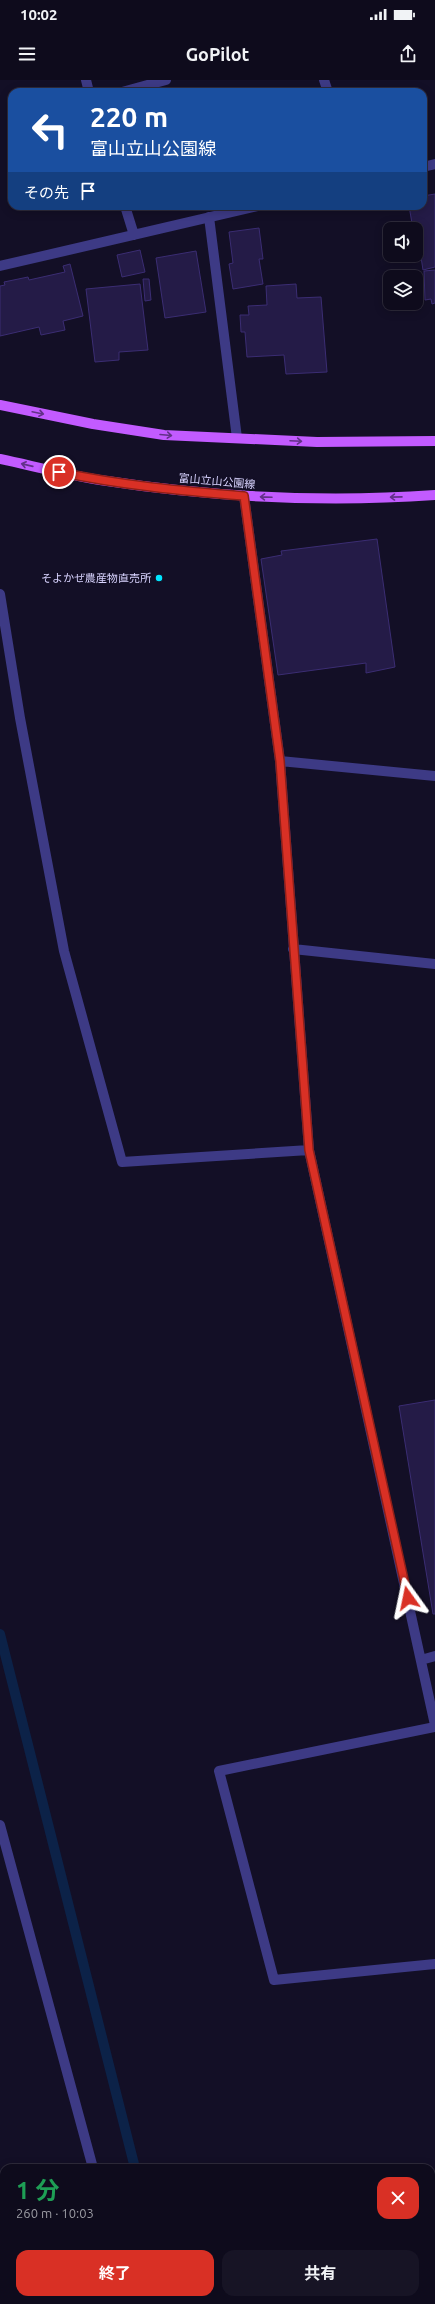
<!DOCTYPE html>
<html lang="ja">
<meta charset="utf-8">
<style>
:root{--surface:#0e0b1c;--page:#171425;--text:#f1f3f6;--muted:#9b9ba3;--line:#2e2b3b;--accent:#d93025}
body{margin:0;font-family:Ubuntu,"Noto Sans JP",sans-serif;background:var(--page);color:var(--text);height:100vh;display:flex;flex-direction:column;font-size:15px;white-space:nowrap}
*{box-sizing:border-box;margin:0}
p{font-size:13px;color:var(--muted)}
.icon{flex:none;width:22px;height:22px;fill:none;stroke:currentColor;stroke-width:2;stroke-linecap:round;stroke-linejoin:round}
.map{position:relative;flex:1;overflow:hidden}
.details{position:absolute;left:0px;top:2084px;width:435px;height:140px;display:flex;flex-direction:column;background:var(--surface);border-radius:12px 12px 0 0;box-shadow:0 2px 10px #0003,0 0 0 1px var(--line)}
.details>*{flex:none}
.top-card{position:absolute;left:8px;top:8px;width:419px;height:122px;border-radius:12px;box-shadow:0 2px 10px #0003,0 0 0 1px var(--line);background:#1a4fa0;color:#fff;overflow:hidden}
.fabs{position:absolute;left:383px;top:142px;display:grid;gap:8px}
.fabs a{display:grid;place-items:center;width:40px;height:40px;border-radius:8px;background:var(--surface);box-shadow:0 2px 10px #0003,0 0 0 1px var(--line);font-size:20px}
.pin{position:absolute;display:grid;place-items:center;width:34px;height:34px;color:#fff;margin:-17px;border:2px solid #fff;border-radius:50%;box-shadow:0 1px 4px #0007}
.me{position:absolute;width:44px;margin:-22px;rotate:348deg;stroke-linejoin:round;filter:drop-shadow(0 0 3px #0008)}
.turn{display:flex;align-items:center;gap:14px;height:84px;padding:0 16px;font-size:18px}
.turn .icon{width:52px;height:52px;stroke-width:2.5}
.turn b{display:block;font-size:28px;line-height:34px}
.then{display:flex;align-items:center;height:38px;padding:0 16px;background:#0003;gap:8px;font-size:15px}
.round{display:grid;place-items:center;flex:none;width:42px;height:42px;border-radius:12px;background:var(--page)}
.head{display:flex;align-items:center;justify-content:space-between;height:68px;padding:0 16px}
h1{font-size:24px;font-weight:700;line-height:30px;color:#1e9e55}
.primary-button{display:flex;gap:8px;margin-top:auto;padding:8px 16px}
.primary-button a{flex:1;height:46px;border-radius:12px;background:var(--accent);color:#fff;font-size:16px;font-weight:700;line-height:46px;text-align:center}
.primary-button a+a{background:var(--page);color:var(--text)}
.status{display:flex;justify-content:space-between;align-items:center;height:28px;padding:0 20px;background:var(--surface);direction:ltr}
.status svg{height:11px;fill:currentColor}
header{display:flex;justify-content:space-between;align-items:center;height:52px;padding:0 16px;background:var(--surface);font-size:18px;font-weight:700}
.map>svg:first-child{display:block}
</style>
<div class="status"><b>10:02</b><svg viewBox="0 0 49 12"><path d="M0 12V9h3v3zM5 12V6h3v6zM10 12V3h3v9zM15 12V0h3v12zM26 1h20v11H26zM47 4h2v5h-2z"/></svg></div>
<header><svg class="icon" aria-label="menu" viewBox="0 0 24 24"><path d="M4 6h16M4 12h16M4 18h16"/></svg>GoPilot<svg class="icon" aria-label="share" viewBox="0 0 24 24"><path d="M12 15V3M7 8l5-5 5 5M5 13v7h14v-7"/></svg></header>
<div class="map">
<svg width="435" height="2224" viewBox="0 0 435 2224">
<rect width="100%" height="100%" fill="#130f26"/>
<g fill="none" stroke-linecap="round" stroke-linejoin="round">
<path stroke="#0c2248" stroke-width="10" d="M0,1554l135,534
M169,2220l2,4"/>
</g>
<path fill="#241b47" stroke="#3b2d73" d="M435,114v73l-12,3 -4,-26h-3v-15h-3l-4,-23h14v-10z
M259,148l4,31h-4l4,25 -30,5 -4,-25 4,-1 -4,-31z
M140,170l5,22 -23,5 -5,-22z
M196,171l10,61 -41,6 -9,-60z
M70,184l13,52 -20,5 2,9 -24,5 -2,-8 -39,9v-50l5,-1 -1,-3 24,-5 1,3 36,-8 -2,-6z
M435,190v33l-3,1 -1,-5 -6,1 -1,-29z
M143,199h6l2,21 -6,1z
M140,204l8,66 -29,2v8l-24,2 -9,-73z
M296,204l1,14 24,-1 6,75 -41,2 -2,-19 -37,2 -2,-25h-4l-1,-17h9l-1,-9 19,-1 -1,-19z
M377,459l18,128 -29,6v-10l-88,12 -17,-116 21,-4 -1,-4z
M435,1320v214h-2l-34,-208z"/>
<g fill="none" stroke-linecap="round" stroke-linejoin="round">
<path stroke="#3d3a85" stroke-width="10" d="M86,0l3,12
M324,0l4,12
M122,12l44,-12
M423,87l12,-3
M125,126l9,29
M209,137l28,221
M0,186l258,-60
M244,416l36,265 29,389 126,575
M0,514l20,124 44,233 58,211 187,-12
M280,681l155,15
M293,869l142,15
M421,1580l14,-4
M435,1647l-216,44 55,209 161,-16
M0,1745l93,343
M128,2220l1,4"/>
<path stroke="#c25bff" stroke-width="10" d="M0,325l93,19 71,11 153,7 118,-1
M0,379c33,7 67,16 100,21 111,17 223,23 335,15"/>
</g>
<defs><path id="oneway-shaft" d="M-6 0H5M1.5-3L5.5 0L1.5 3" fill="none" stroke-width="1.6" stroke-linecap="round" stroke-linejoin="round"/></defs>
<g stroke="#623188">
<use href="#oneway-shaft" transform="translate(38 333) rotate(12)"/>
<use href="#oneway-shaft" transform="translate(166 355) rotate(5)"/>
<use href="#oneway-shaft" transform="translate(296 361) rotate(3)"/>
<use href="#oneway-shaft" transform="translate(27 385) rotate(-167)"/>
<use href="#oneway-shaft" transform="translate(266 417) rotate(-178)"/>
<use href="#oneway-shaft" transform="translate(396 417) rotate(179)"/>
</g>
<g fill="none" stroke-linecap="round" stroke-linejoin="round">
<g stroke="#8d1f18" stroke-width="10">
<path id="route" d="M59,392c61,13 123,19 185,24l36,265 29,389 99,448"/>
</g>
<use href="#route" stroke="#d93025" stroke-width="7"/>
</g>
<circle fill="#00e5ff" stroke="#130f26" stroke-width="1.5" cx="159" cy="498" r="4"/>
<g text-anchor="middle" dominant-baseline="central" stroke-width="4" stroke-linejoin="round" paint-order="stroke">
<g font-size="11" fill="#d9d4ff" stroke="#130f26">
<text transform="translate(217 401) rotate(5)">富山立山公園線</text>
</g>
<g font-size="11" fill="#d9d4ff" stroke="#130f26" text-anchor="end">
<text x="151" y="498">そよかぜ農産物直売所</text>
</g>
</g>
</svg>
<div class="fabs">
<a><svg class="icon" aria-label="sound" viewBox="0 0 24 24"><path d="M4 9h4l5-4v14l-5-4H4zM17 9q2 3 0 6"/></svg></a>
<a><svg class="icon" aria-label="layers" viewBox="0 0 24 24"><path d="M12 4l9 5-9 5-9-5zM3 14l9 5 9-5"/></svg></a>
</div>
<div class="pin" style="left:59px;top:392px;background:#d93025"><svg class="icon" aria-label="arrive" viewBox="0 0 24 24"><path d="M6 21V4h12l-3 4 3 4H6"/></svg></div>
<svg class="me" style="left:408px;top:1518px" viewBox="-20 -20 40 40"><path d="M0-17L14 15 0 8-14 15z" fill="#d93025" stroke="#fff" stroke-width="4"/></svg>
<div class="top-card">
<div class="turn"><svg class="icon" aria-label="left" viewBox="0 0 24 24"><path d="M17 20v-9H6M10 6l-5 5 5 5"/></svg><div><b>220 m</b>富山立山公園線</div></div>
<div class="then">その先<svg class="icon" aria-label="arrive" viewBox="0 0 24 24"><path d="M6 21V4h12l-3 4 3 4H6"/></svg></div>
</div>
<section class="details">
<div class="head"><div><h1>1 分</h1><p>260 m · 10:03</p></div><a class="round" style="background:#d93025;color:#fff"><svg class="icon" aria-label="close" viewBox="0 0 24 24"><path d="M6 6l12 12M18 6L6 18"/></svg></a></div>
<div class="primary-button"><a>終了</a><a>共有</a></div>
</section>
</div>
